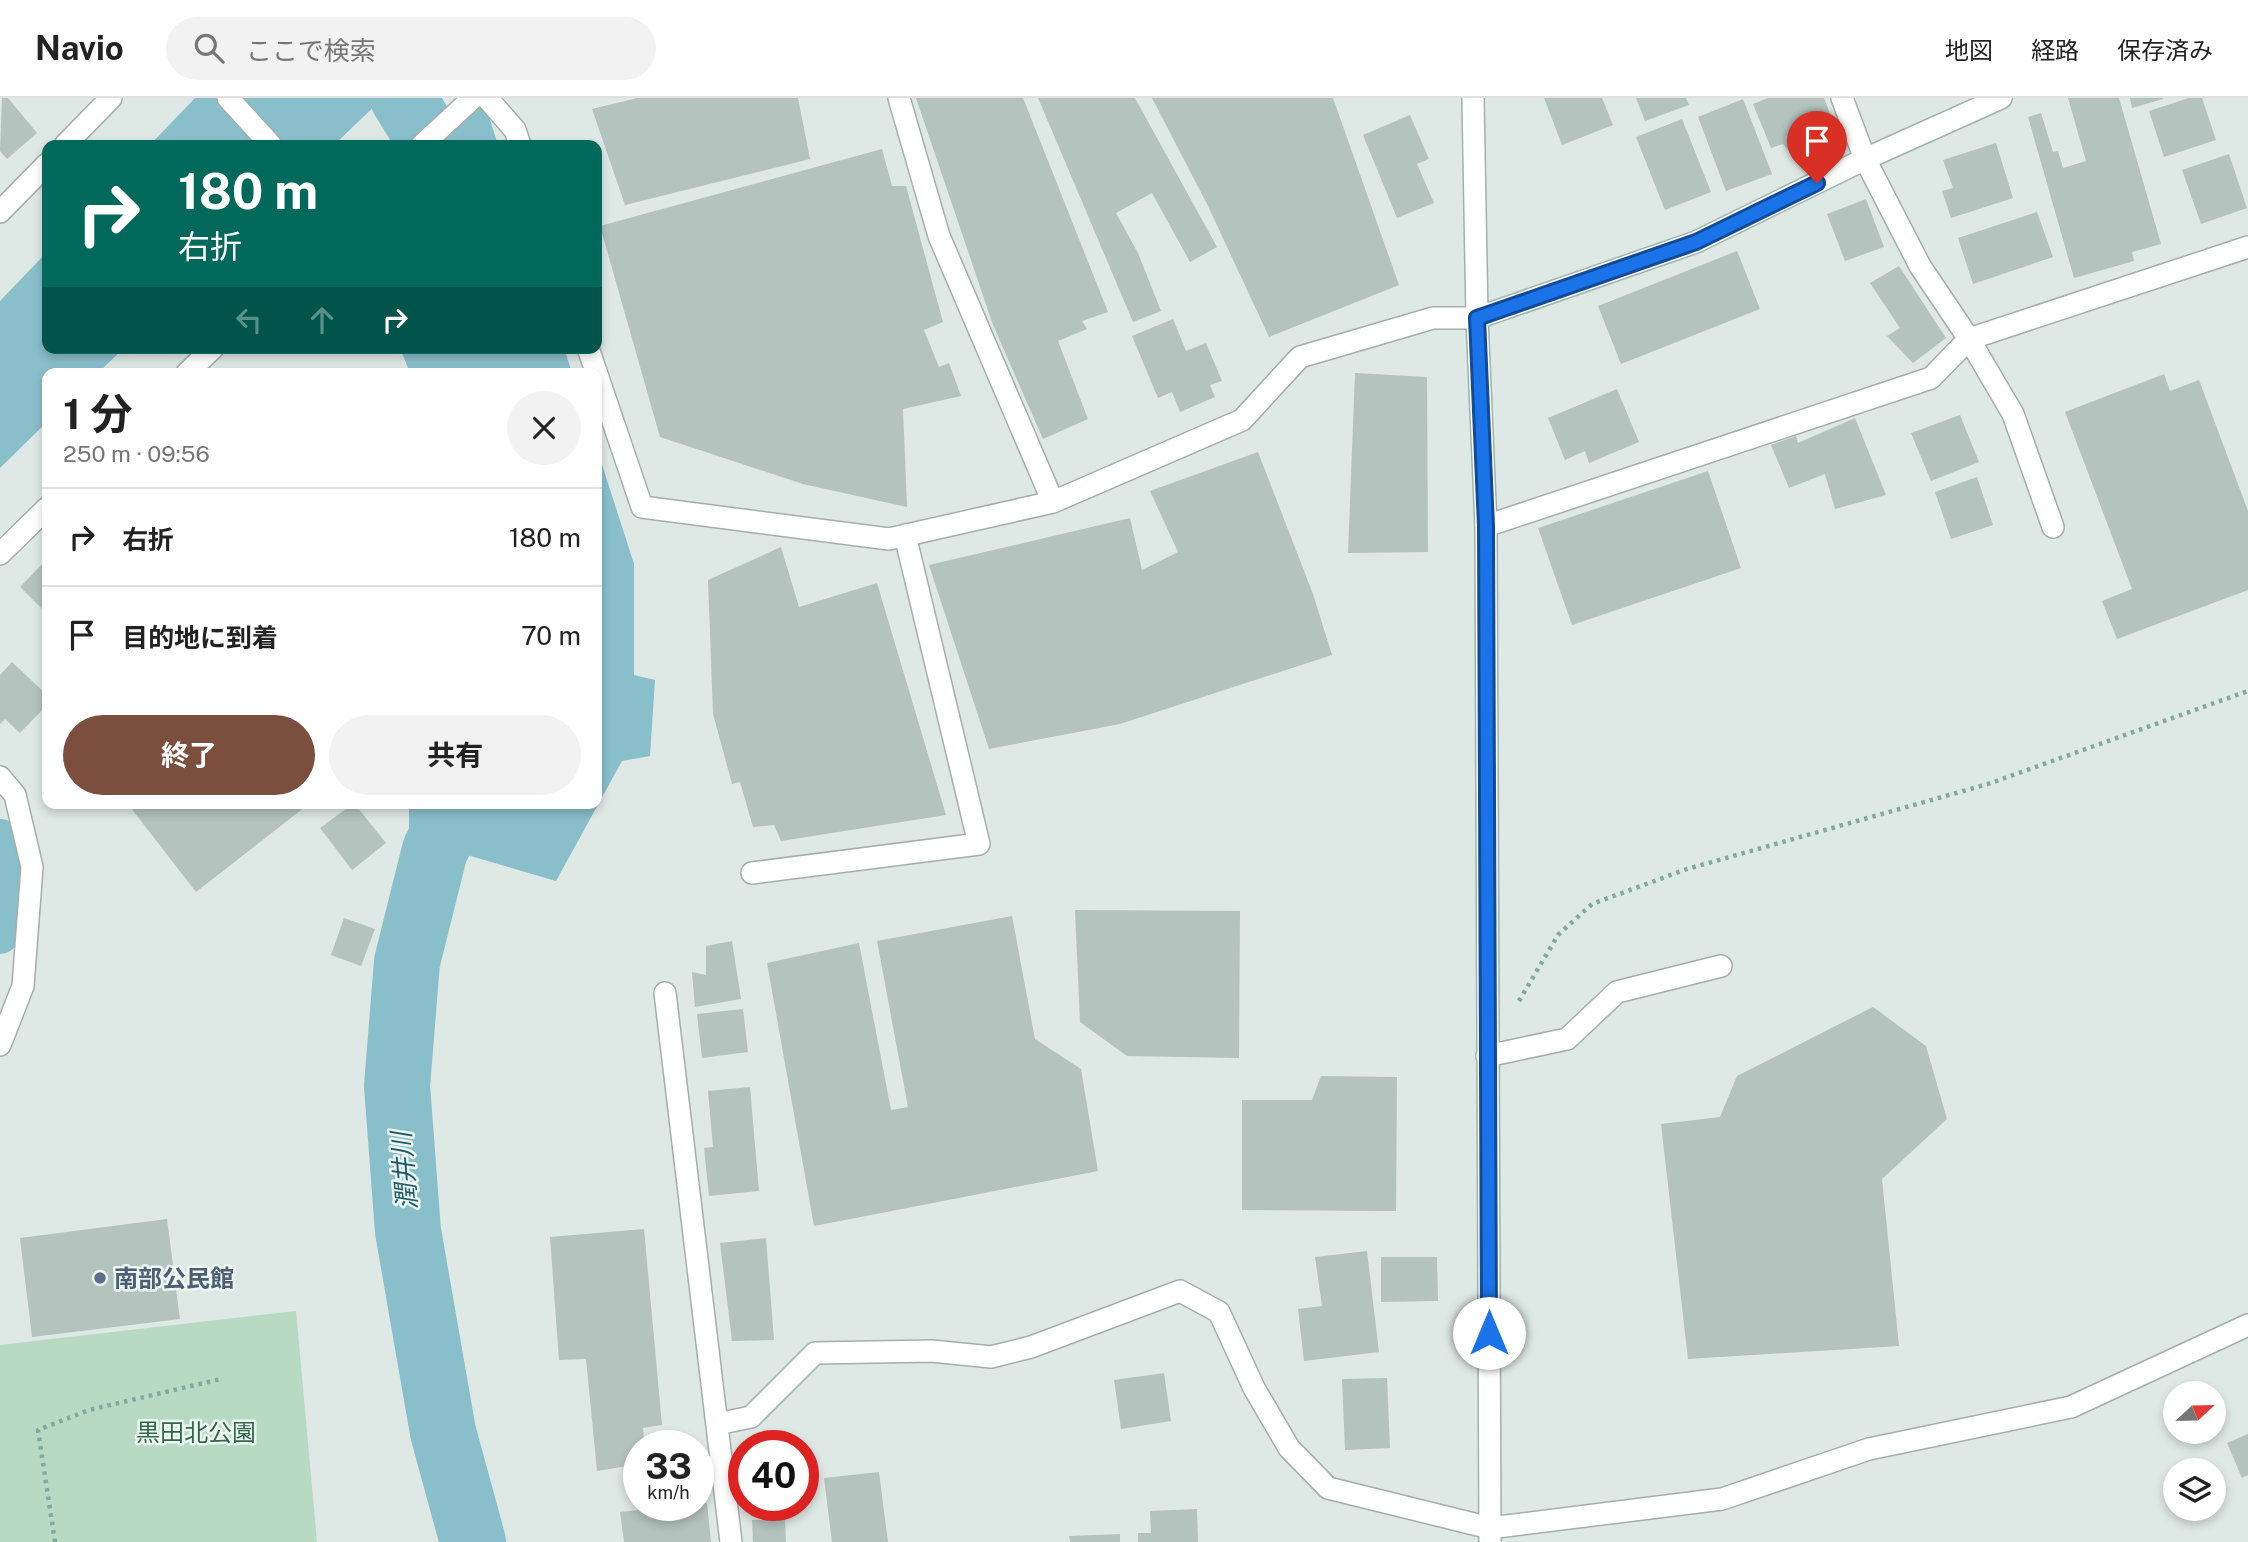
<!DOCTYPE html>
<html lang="ja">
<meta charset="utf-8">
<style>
:root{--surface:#fff;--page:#f2f2f2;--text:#222;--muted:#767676;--line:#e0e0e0;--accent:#7b4e3d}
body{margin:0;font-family:"Public Sans","Noto Sans JP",sans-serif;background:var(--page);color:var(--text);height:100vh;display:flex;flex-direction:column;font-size:26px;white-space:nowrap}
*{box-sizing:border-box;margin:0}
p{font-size:23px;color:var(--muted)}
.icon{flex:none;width:38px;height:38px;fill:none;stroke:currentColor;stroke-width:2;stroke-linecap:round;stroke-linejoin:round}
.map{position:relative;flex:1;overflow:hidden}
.side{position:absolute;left:42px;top:270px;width:560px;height:441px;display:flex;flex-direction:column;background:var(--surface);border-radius:14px;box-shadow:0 4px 10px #0003}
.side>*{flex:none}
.guide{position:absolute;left:42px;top:42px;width:560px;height:214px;border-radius:14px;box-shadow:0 4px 10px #0003;background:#00695c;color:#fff;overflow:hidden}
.needle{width:46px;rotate:68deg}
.controls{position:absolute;left:2163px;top:1283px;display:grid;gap:14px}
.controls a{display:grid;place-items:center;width:63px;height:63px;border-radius:50%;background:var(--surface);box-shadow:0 4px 10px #0003;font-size:35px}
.speed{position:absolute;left:623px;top:1332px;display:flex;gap:14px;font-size:35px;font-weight:700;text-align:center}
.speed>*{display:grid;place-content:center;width:91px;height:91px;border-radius:50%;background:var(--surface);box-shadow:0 4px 10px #0003;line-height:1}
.speed small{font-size:18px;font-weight:400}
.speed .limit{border:10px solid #d22;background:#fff;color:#111}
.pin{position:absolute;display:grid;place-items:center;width:60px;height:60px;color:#fff;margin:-72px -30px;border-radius:50% 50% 50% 0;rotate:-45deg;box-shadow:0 0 7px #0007}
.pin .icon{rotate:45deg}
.me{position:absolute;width:77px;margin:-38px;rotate:0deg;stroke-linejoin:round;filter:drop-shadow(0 0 5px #0008)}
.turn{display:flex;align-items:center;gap:24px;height:147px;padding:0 21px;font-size:32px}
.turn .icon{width:91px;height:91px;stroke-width:2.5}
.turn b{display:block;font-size:49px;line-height:60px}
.lanes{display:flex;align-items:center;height:66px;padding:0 21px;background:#0003;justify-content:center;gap:35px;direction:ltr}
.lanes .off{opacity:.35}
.round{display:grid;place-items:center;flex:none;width:74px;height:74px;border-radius:37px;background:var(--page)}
.summary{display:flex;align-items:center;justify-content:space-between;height:119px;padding:0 21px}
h1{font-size:42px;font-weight:700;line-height:52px}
.button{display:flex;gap:14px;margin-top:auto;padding:14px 21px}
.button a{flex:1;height:80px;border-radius:42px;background:var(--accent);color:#fff;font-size:28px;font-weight:700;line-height:80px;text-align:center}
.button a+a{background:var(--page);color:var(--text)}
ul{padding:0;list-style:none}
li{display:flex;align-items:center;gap:21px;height:98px;padding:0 21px;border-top:2px solid var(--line)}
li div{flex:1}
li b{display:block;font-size:26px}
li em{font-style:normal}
header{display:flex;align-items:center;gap:42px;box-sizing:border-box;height:98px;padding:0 35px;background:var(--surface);border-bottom:2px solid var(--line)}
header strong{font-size:33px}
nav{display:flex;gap:38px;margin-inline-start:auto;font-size:24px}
.search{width:490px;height:63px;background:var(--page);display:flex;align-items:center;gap:18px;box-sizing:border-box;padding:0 24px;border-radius:38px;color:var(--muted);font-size:26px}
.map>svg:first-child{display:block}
</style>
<header>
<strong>Navio</strong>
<div class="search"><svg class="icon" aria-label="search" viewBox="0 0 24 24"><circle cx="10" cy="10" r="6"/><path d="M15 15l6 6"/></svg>ここで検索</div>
<nav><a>地図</a><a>経路</a><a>保存済み</a></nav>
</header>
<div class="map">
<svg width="2248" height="1444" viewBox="0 0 2248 1444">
<rect width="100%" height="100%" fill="#dee8e4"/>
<path fill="#b8d9c2" d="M296,1213l21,231h-317v-197z"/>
<path fill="#89becb" d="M195,0h188l-49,47h-184z
M483,0l15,47h-64z
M47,154v96h77l-26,25h-51v49l-47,46v-167z
M400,250h164l8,25h-162z
M597,351l37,115v111l21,5 -5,76 -28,5 -66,120 -147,-43v-35h188z"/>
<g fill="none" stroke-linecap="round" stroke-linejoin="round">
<path stroke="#89becb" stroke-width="38" d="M0,740l14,47 -14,50"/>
<path stroke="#89becb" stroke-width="66" d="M403,0l29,47
M459,705l-24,47 -28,112 -10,124 11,145 35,201 30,110"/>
</g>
<path fill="#b4c3bd" d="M2,0h6l29,35 -30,26 -7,-8z
M637,0h161l12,61 -185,46 -33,-96z
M916,0h107l85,214 -26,9 5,8 -29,12 30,78 -45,20 -50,-114z
M1038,0h97l82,149 -27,15 -38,-69 -36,20 22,40 23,58 -28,11z
M1152,0h181l66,187 -130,52 -61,-131z
M1544,0h58l11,27 -51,20z
M1636,0h50l3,7 -44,16z
M1768,0h56l13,34 -48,19 -6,-7 -12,4 -18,-44z
M2068,0h51l42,146 -29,8 2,9 -60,17 -46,-161 13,-4 12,39 5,-1 5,17 23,-7z
M2130,0h33v1l-31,9z
M2189,0h13l14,42 -52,17 -15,-46z
M1743,1l29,75 -46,17 -28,-74z
M1410,17l19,44 -12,5 17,39 -37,15 -34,-83z
M1682,21l29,73 -46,18 -29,-73z
M1996,45l17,55 -62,20 -9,-27 11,-3 -10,-28z
M882,51l10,37h14l37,136 -19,8 15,37 10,-4 12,33 -58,13 4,98 -104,-23 -143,-47 -60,-211z
M2229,56l18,54 -46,16 -19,-54z
M1866,101l18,48 -39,14 -18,-47z
M2037,114l16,45 -80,27 -15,-46z
M1737,153l23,58 -139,55 -23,-58z
M1899,168l47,72 -33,25 -26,-27 13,-8 -30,-45z
M1173,221l13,32 20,-8 16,38 -12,4 5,12 -35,15 -8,-20 -14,6 -26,-62z
M1355,275l72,4 1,175 -80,1z
M2164,276l6,17 29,-11 49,131v79l-131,49 -15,-38 30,-12 -67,-177z
M1617,291l22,53 -50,21 -4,-12 -20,9 -17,-42z
M1960,317l19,47 -48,19 -20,-48z
M1855,320l31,77 -51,14 -10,-35 -36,14 -18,-43 25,-9 2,7z
M1258,354l55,142 19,61 -212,69 -131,25 -60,-184 201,-47 12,52 36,-18 -28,-61z
M1708,373l33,97 -169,57 -34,-97z
M1977,379l16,48 -42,14 -16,-47z
M781,449l18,60 78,-24 69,232 -165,26 -7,-16 -21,2 -13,-45 -8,2 -19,-70 -5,-134z
M47,461v55l-27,-27z
M12,564l35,33v10l-27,28 -15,-14 -5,5v-49z
M127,705h176l2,4 -109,85z
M354,705l32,40 -34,27 -32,-42z
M1075,812l165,1 -1,147 -112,-2 -47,-34z
M1012,818l23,123 46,30 17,102 -284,55 -47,-263 92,-20 32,167 17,-3 -31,-166z
M344,820l31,11 -14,37 -30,-11z
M732,843l9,58 -46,8 -3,-35 14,3v-29z
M1873,909l53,39 21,73 -65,60 17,167 -211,13 -27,-235 59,-7 17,-41z
M743,911l5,43 -46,6 -5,-44z
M1321,978l76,1 -1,134 -154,-1v-110h70z
M750,989l9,104 -50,5 -5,-48 9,-1 -5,-56z
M167,1121l13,100 -148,18 -12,-99z
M644,1131l18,196 -19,3 2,18h-6v18l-42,7 -11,-112 -27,1 -9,-123z
M766,1140l8,102 -42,1 -12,-98z
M1367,1153l12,101 -75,9 -6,-52 24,-3 -7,-49z
M1381,1159h56l1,44 -57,1z
M1164,1275l7,48 -50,8 -7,-49z
M1387,1280l3,70 -45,2 -3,-71z
M2248,1336v41l-6,3 -15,-35z
M879,1374l9,70h-56l-8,-64z
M707,1405l4,39h-87l-4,-30z
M1197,1411l1,33h-60v-9h13l-1,-22z
M785,1421l1,23h-33l-1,-22z
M1120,1436v8h-50l-1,-6z"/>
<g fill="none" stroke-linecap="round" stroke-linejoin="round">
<g stroke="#a2afab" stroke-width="24">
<path id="street" d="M228,0l43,47
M487,0l28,32 5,15
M899,0l40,138 114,266
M1842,0l23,61 55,107 49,73 44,75 40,113
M65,47l46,-47
M422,47l51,-47
M0,114l47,-48
M588,250l54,159 247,32 164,-37 189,-82 58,-63 133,-39h44
M187,275l26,-25
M1486,428l445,-148 38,-39 279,-92
M0,456l47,-46
M0,679l15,18 17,72 -9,119 -23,59
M752,775l227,-29 -74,-309
M665,895l66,549
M1487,958l80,-17 50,-47 104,-26
M717,1326l34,-7 64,-64 117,-2 59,6 40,-10 149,-56 39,21 35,76 35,60 39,40 162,40 232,-29 147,-50 202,-42 177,-82"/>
</g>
<g stroke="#9eb3ac" stroke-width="24">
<path id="secondary" d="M1473,0l4,220 9,208 4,1016
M1477,220l219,-76 169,-83 136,-61"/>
</g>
<path stroke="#81aa9e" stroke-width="4.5" stroke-dasharray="3.5 5" stroke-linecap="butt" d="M1519,903l39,-66 34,-31 95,-35 301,-85 260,-93
M55,1444l-17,-112 51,-20 132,-31"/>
<use href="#street" stroke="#fff" stroke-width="21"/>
<use href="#secondary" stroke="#fff" stroke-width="21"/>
</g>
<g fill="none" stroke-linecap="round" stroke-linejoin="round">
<g stroke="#114b97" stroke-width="18">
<path id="route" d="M1489,1235l-3,-807 -9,-208 219,-76 121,-59"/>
</g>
<use href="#route" stroke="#1a73e8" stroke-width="12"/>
</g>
<circle fill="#5c6f8a" stroke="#eef6f2" stroke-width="2.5" cx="100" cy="1180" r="7"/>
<g text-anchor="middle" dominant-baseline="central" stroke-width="5" stroke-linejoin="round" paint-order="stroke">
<g font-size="24" font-weight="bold" fill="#4e5e75" stroke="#eef6f2" text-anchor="start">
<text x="114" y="1180">南部公民館</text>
</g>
<g font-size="24" fill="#2e6a47" stroke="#eef6f2">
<text x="196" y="1334">黒田北公園</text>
</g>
<g font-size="26" font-style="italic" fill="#205e6e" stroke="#eef6f2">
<text transform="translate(404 1073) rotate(-95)">潤井川</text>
</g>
</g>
</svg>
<div class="controls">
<a><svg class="needle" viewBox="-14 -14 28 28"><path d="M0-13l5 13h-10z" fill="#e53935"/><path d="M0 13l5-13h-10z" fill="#767676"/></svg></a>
<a><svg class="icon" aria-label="layers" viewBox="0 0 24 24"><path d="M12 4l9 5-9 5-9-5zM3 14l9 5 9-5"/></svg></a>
</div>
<div class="speed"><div>33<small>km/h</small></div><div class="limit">40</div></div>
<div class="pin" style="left:1817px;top:85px;background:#d93025"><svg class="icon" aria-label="arrive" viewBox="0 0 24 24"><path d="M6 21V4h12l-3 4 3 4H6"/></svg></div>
<svg class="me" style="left:1489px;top:1235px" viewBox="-20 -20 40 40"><circle r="19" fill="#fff"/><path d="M0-13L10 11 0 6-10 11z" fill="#1a73e8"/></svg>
<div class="guide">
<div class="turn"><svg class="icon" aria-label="right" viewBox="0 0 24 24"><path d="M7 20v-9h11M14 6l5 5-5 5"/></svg><div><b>180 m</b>右折</div></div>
<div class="lanes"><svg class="icon off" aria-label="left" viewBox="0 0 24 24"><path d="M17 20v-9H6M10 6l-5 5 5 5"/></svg><svg class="icon off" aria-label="ahead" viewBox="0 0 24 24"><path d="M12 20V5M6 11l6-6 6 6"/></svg><svg class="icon" aria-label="right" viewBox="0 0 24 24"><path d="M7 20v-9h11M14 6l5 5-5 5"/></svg></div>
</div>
<section class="side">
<div class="summary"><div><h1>1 分</h1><p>250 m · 09:56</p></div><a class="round"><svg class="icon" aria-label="close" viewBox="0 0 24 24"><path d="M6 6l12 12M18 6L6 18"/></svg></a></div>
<ul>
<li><svg class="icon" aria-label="right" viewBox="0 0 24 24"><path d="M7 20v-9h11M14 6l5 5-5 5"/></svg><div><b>右折</b></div><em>180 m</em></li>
<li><svg class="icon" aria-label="arrive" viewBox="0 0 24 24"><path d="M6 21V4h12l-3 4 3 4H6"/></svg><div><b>目的地に到着</b></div><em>70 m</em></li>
</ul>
<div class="button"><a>終了</a><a>共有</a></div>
</section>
</div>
